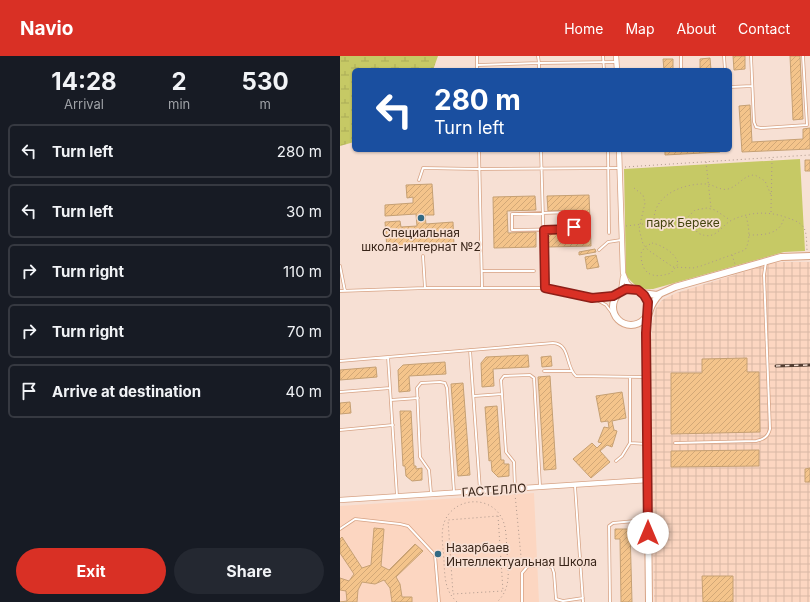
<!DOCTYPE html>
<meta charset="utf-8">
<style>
:root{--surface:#171b24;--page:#242831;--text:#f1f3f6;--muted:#9ea1a6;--line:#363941;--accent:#d93025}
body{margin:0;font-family:Inter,sans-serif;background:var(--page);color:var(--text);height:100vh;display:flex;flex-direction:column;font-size:15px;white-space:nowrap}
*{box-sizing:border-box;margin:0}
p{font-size:13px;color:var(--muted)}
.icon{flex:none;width:22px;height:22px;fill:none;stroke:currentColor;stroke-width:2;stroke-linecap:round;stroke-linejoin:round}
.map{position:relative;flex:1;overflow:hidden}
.drawer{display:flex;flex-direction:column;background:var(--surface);width:340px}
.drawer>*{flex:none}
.hud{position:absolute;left:12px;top:12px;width:380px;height:84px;border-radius:6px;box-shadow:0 1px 3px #0004;background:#1a4fa0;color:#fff;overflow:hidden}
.pin{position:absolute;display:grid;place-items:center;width:34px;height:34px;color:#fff;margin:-17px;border-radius:8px;box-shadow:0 2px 6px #0006}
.me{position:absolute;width:44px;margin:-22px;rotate:0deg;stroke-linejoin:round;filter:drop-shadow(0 0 3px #0008)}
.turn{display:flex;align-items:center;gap:14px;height:84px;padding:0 16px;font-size:18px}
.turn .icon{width:52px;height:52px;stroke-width:2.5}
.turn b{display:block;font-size:28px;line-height:34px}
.eta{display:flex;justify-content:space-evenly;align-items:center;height:68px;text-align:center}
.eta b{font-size:24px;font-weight:700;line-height:28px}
.action{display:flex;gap:8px;margin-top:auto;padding:8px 16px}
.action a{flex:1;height:46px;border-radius:24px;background:var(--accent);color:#fff;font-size:16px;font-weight:700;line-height:46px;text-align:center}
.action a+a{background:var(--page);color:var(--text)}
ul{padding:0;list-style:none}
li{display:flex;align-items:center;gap:12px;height:54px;margin:0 8px 6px;padding:0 8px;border:2px solid var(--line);border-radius:6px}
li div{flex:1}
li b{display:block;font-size:15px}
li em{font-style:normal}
header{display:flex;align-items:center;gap:24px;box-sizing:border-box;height:56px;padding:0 20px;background:var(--accent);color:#fff}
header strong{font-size:19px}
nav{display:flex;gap:22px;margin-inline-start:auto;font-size:14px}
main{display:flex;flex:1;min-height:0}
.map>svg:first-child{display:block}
</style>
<header>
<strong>Navio</strong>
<nav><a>Home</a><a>Map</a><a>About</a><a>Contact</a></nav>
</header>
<main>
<section class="drawer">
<div class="eta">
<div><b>14:28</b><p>Arrival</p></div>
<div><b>2</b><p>min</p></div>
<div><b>530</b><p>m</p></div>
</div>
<ul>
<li><svg class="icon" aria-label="left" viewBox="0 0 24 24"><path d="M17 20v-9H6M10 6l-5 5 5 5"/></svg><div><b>Turn left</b></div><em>280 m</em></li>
<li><svg class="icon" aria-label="left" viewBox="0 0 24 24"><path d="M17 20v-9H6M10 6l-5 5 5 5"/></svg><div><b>Turn left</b></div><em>30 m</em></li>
<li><svg class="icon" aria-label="right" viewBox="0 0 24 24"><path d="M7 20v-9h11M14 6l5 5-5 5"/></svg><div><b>Turn right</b></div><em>110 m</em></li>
<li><svg class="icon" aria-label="right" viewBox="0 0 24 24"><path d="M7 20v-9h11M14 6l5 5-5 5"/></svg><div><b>Turn right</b></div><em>70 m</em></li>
<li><svg class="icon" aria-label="arrive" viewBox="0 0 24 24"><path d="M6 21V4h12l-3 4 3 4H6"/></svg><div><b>Arrive at destination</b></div><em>40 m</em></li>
</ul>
<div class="action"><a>Exit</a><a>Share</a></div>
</section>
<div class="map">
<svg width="470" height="546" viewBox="0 0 470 546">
<defs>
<pattern id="industrial-grid" width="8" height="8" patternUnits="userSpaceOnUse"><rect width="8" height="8" fill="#fcd6c1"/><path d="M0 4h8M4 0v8" fill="none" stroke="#d9b8a5"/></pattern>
<pattern id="wetland-marsh" width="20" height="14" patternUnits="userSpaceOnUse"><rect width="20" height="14" fill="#c6c965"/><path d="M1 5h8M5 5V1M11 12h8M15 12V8" fill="none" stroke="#abac57"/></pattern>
<pattern id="building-hatch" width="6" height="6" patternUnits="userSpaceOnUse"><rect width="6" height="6" fill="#f4c48b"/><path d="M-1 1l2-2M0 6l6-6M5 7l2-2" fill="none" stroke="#d2a877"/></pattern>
</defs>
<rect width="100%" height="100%" fill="#f7e0d4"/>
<path fill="#fcd6c1" d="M194,437l5,109h-199v-96z"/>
<path fill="url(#industrial-grid)" d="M443,206h27v340h-156l-4,-245 2,-34 4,-15 6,-8 14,-7 97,-30z"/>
<path fill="url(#wetland-marsh)" d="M0,0h98l-5,14h-79v72l-14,4z"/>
<path fill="#c6c965" d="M460,103l5,92 -21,1 -131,37c-13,1 -20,-4 -27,-14l-2,-106z"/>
<path fill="url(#building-hatch)" stroke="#c6a073" d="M393,0h12v13l-11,1z
M450,0h10l3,63 -10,1z
M370,2l1,12h-11v-11z
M323,3h10v11h-9z
M410,49l2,37 51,-3v-10l7,-1v21l-68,3 -3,-46z
M325,94h55v2l-55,3z
M465,104h5v11h-5z
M92,128l2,31h-9l1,9 27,-2 1,23 -67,4 -2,-27 15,-1 1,6 16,-1 -1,-12 -31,2v-11l28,-2v-6l-6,1 -1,-13z
M249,139l2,51 -43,1v-14l28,-1v-22l-28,1 -1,-15z
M195,140l1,14 -29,1 1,22 28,-1v15l-42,1 -1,-51z
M255,193l1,3 -17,3v-3z
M256,199l3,12 -12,2 -2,-12z
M188,299l1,12 -36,2 1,17 -12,1 -1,-24 5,-6z
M211,300l1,10 -10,1 -1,-10z
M407,302v14h12l1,60 -89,2v-61h31v-14z
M105,306l1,12 -37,2 1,15 -11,1 -1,-22 5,-5z
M36,311l1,10 -37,3v-10z
M210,320l6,93 -12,1 -6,-93z
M123,327l7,92 -12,1 -7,-92z
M282,336l4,26 -14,3 2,9 3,1 -5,16 -5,-2 -7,6 10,11 -19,16 -18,-19 19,-16 5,5 5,-5 -4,-1 6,-15 5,1 -1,-7 -7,1 -5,-26z
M10,346l1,11 -11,1v-11z
M157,350l4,54h3v4h5v12l-11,1 -6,-6 -1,-11 -2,1 -4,-54z
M60,355h11l3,55h2v3l6,-1v12l-10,1 -6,-5 -1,-10h-2z
M419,394v16l-88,1v-16z
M470,412v14h-5v-13z
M34,472l10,1 -3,37 8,4 26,-26 8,7 -27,26 4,7 2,13h10v5h-20l-2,-14 -6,-8 -9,4 -13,-2 -4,8 -1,12h-17l7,-1 -1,-10 -6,-1v-12l9,3 5,-7 -14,-21v-14l2,-2 20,31 9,-3z
M275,473h15l2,73h-11l-1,-63h-5z
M362,520h31v26h-30z"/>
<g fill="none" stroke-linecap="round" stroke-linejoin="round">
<g stroke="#d7a385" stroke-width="3.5">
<path id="lane" d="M137,0v14
M263,0l1,14
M341,0v14
M384,0l1,14
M411,0l3,66 2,5 5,1 46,-3 -4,-69
M137,9l62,-2 -1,-7
M199,14v-7l76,-1
M390,31l22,-1
M139,94l3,137
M201,94l4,138
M268,94l1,83
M139,113l141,-1
M79,124l4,-12 56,1
M233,156l1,14 -2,3 -60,1v-16z
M259,194l9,-8 13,-2
M83,200l2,32
M0,210l5,25
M142,215h52
M0,235l85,-3h120l52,12 9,5 9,12
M255,242l22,-3
M130,294l10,140
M48,301l9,139
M0,305l213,-18c18,1 12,24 23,33l70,1
M204,315h28
M290,321v66l17,1
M0,336l50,-4
M134,340l28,-2
M51,344l27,-2
M0,374l53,-5
M335,387l81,-2c8,-2 12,-4 14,-12l-6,-154 2,-13
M276,405l6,-5 8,-13
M235,430l8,116
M175,433l-1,-27 -8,-10 -5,-72 3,-4 26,-1 4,3 6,108
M91,437l-2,-23 -9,-13 -3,-69 4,-5 19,-1 5,1 2,5 7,104
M0,473l15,-10 45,5 8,2 27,29 4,47
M182,546v-29l6,-7 17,-1 7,2 2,6 2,26 7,2 20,-3
M270,546l-1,-76 4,-3 33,-3"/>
</g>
<g stroke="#d7a385" stroke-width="6">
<path id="street" d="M276,0l1,14
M279,94l4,123 4,10 6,6
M281,235l2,-14
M0,444l308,-20"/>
</g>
<g stroke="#d7a385" stroke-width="8">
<path id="secondary" d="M273 251a18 18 0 1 1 36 0a18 18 0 1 1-36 0Z
M302,237l15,2 18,-8 106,-30 29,-1
M309,546l-3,-269c1,-15 3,-28 14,-39"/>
</g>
<path stroke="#ae988c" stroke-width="1" stroke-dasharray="1 3" stroke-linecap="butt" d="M366,106l5,46
M285,111l185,-12
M294,132l9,7 2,8 -6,26 4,15 5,6 25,17 20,1 8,-2 44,-16c6,-10 4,-23 1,-34
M431,156l1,-54
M346,163l12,14c18,9 22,-7 34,-13 17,-8 36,-9 53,-3 22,7 21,11 22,33
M314,167c-2,-28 29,-40 53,-39 7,1 14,7 21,5 11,-3 15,-14 27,-14l10,6 6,14
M286,170l60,-7 9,-9 12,-2 8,2 15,10
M409,179c14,0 32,0 35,-18
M312,187c10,2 25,11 26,21l-7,9c-20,7 -30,0 -30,-20l4,-6z
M392,199l3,9
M175,438l7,73
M158,460l5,75 -50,3 -5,-74z
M117,546c-12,-11 -12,-24 -13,-39 0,-12 -4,-28 0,-40 8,-24 42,-29 56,-8 7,10 6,24 7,36 1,19 5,37 -10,51"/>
<use href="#lane" stroke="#fff" stroke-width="2"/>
<use href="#street" stroke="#fff" stroke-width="4.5"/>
<use href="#secondary" stroke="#fff" stroke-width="6"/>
<g stroke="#523d31" stroke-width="3">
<path id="rail" d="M436,310l34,-1"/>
</g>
<use href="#rail" stroke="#f7e0d4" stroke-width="1.5" stroke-dasharray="4.5" stroke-linecap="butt"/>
</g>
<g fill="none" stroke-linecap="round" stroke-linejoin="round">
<g stroke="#8d1f18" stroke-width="10">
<path id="route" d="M234,171l-2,2 -28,1 1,58 47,10 21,-2 13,-7 12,1 6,5 4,7 -2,31 2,200"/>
</g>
<use href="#route" stroke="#d93025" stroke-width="7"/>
</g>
<g fill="#326a84" stroke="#f7e0d4" stroke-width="1.5">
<circle cx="81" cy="162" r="4"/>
<circle cx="98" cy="498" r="4"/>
</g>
<g text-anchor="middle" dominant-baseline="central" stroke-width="3.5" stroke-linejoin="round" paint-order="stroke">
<g font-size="12" fill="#42430c" stroke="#f7e0d4">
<text x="343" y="166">парк Береке</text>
</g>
<g font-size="12" fill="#382418" stroke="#f7e0d4">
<text x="81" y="176">Специальная<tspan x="81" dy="14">школа-интернат №2</tspan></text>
<text x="106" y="491" text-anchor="start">Назарбаев<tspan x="106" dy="14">Интеллектуальная Школа</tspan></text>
</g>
<g font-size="12" fill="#382418" stroke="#f7e0d4">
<text transform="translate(154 434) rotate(-4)">ГАСТЕЛЛО</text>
</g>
</g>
</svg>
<div class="pin" style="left:234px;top:171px;background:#d93025"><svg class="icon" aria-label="arrive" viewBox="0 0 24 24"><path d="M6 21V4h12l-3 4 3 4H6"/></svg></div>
<svg class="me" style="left:308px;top:477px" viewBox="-20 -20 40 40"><circle r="19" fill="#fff"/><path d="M0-13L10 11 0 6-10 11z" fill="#d93025"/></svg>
<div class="hud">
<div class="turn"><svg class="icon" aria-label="left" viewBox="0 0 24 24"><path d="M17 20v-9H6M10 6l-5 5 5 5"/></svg><div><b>280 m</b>Turn left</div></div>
</div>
</div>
</main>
